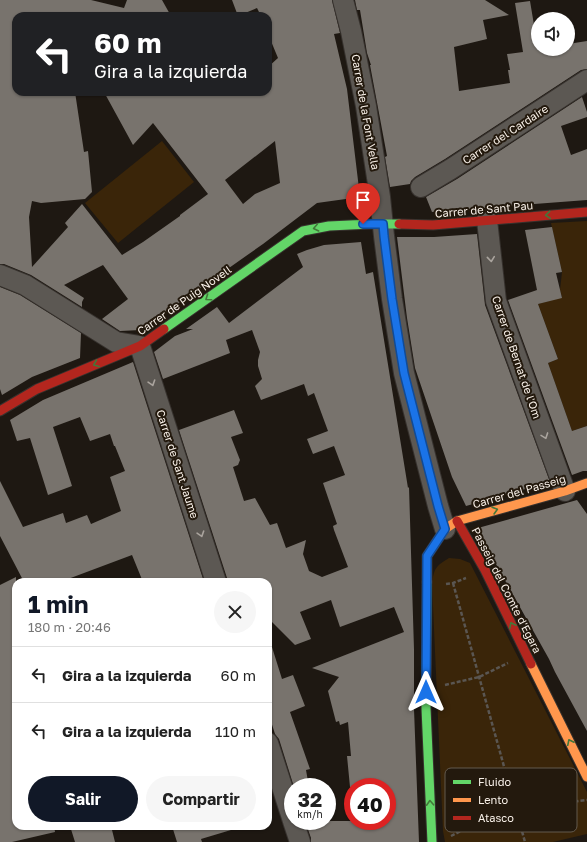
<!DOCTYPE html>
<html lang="es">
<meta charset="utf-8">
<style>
:root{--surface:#fff;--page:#f6f6f6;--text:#222;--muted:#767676;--line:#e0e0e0;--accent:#111827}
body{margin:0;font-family:"Golos Text",sans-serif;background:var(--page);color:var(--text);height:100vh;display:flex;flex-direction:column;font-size:15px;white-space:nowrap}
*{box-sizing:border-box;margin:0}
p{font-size:13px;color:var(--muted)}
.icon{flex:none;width:22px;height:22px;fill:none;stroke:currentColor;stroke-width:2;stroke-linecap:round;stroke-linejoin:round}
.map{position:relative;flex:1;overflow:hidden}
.details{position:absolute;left:12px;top:578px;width:260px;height:252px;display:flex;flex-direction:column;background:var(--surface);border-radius:12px;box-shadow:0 1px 3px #0004}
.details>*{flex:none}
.hud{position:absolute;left:12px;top:12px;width:260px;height:84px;border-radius:12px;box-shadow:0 1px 3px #0004;background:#202124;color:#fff;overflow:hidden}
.controls{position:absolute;left:531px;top:12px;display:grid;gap:8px}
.controls a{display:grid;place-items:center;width:44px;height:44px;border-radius:50%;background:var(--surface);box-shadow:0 1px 3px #0004;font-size:20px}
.speed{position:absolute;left:284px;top:778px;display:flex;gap:8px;font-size:20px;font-weight:700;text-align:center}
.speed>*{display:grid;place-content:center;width:52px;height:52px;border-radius:50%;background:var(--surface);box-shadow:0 1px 3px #0004;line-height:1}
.speed small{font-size:10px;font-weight:400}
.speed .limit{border:6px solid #d22;background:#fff;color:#111}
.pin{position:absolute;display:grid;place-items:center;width:34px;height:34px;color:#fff;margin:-41px -17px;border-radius:50% 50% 50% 0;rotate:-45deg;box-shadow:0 0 4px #0007}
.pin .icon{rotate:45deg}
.me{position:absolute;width:44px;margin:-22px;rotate:0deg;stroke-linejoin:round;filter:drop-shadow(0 0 3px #0008)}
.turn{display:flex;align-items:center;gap:14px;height:84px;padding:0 16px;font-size:18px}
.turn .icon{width:52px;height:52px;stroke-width:2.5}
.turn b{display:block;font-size:28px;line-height:34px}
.round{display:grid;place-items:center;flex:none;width:42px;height:42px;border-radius:21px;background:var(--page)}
.headline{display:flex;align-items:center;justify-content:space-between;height:68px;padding:0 16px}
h1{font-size:24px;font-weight:700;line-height:30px;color:var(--accent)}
.primary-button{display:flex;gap:8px;margin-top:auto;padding:8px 16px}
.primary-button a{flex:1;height:46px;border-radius:24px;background:var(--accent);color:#fff;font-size:16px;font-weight:700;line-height:46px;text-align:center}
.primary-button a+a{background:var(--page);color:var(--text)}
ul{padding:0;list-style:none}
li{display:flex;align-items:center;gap:12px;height:56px;padding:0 16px;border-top:1px solid var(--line)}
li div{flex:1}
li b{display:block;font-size:15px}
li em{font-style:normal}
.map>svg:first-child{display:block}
</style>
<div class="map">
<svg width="587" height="842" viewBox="0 0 587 842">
<rect width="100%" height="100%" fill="#1e1812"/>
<path fill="#3a2509" d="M162,141l32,41 -76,61 -33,-40z
M587,221v205l-15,5 -24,-68 10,-4 -20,-55 24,-7 -2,-7 2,-18 -11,-49z
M449,558l11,1 10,4 117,229v42l-34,8h-108l-2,-11 -11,-247c2,-16 4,-18 17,-26z"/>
<path fill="#78736d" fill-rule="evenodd" d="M0,0h91l33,8 3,-8h35l9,16h-155v76h59l9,60 4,-1 4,41 -7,7 -44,4 -9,-2 -3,16 3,50 36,-40 -3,-4 17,-19 40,51 21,-13 37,-26v-1l28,-21 -55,-71 -20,22 -29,-53h164v-25l10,-9 -10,-24v-18h-7l-4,-8 -19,8 -6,-16h100l8,33 -6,1 13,55 13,108 -43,6 -54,41 -122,86 -21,1 -18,-12 26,-20 -25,-34 -39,20 20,13 -2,4v5l-51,-32 -27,-11h-4zM275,141l5,42 -25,11 -12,10 -18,-24z
M355,0h130l24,15 -26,5 4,19 -33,8 5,44 51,-8 -2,-13h2l-3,-16 16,-2 -8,-49 15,-2 8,48h30v-5l19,-3v28l-6,1 -136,89 -30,18 -4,4 -1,3 -20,3 -5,-30 2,-1 -17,-91h1l-4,-12 -7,-43h-3z
M582,97l5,15v5l-26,9 10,29 16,-6v51l-155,12 -6,-15 31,-18z
M552,227l10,45 -6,1 6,25 -24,6 20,55 -10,4 24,68 15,-5v45h-4l-11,4 -64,-175 29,-10 -12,-60z
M477,234l8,71 65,177 -84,24 -14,-29 -37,-109 -8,-50 -10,-81h37z
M361,242l5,32 7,-2 35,216 1,-1 5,162v60l5,133h-108v-4l-6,-17h82v-34h-37l-3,-31h4l-3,-34 -8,3 -1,-4 -3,1 -8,-31 11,-14 -27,-9 92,-36 -10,-25 -54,20 -9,-27 -31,12 11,27 -16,6 -27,-27v-36h-41v-4l-48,-148 55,-20 9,23 -12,4 9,23 -2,5 -5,2 11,34 11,-3 15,27 7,-2 9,25 20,-8 -3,14 6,17 13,6 26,-10 -14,-37 -1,-4 4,-2 -14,-41 22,-8 -11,-29 -21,8 -6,-15 21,-8 -14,-38 -6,3 -4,-12 -43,16 -6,-14 7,-7 -4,-13v-6l2,-8 -8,-22 -26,10 4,13 -67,26 -9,-27 21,-16 18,-7h-7l31,-22 12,16 74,-56 -6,-13 10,-4 17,-5z
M0,287l20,8 61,38 -1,25 -48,19 -30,18 -2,-6z
M133,362l71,220h-61l-11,-27 -72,27h-36l-24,-46v-55l23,46 40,-14 3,10 21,-8 4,9 30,-13 -11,-34 15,-6 -10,-25h-1l-4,-12 -20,7 -10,-24 -27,10 19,59 -24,9 -18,-57 -13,3 -7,-21 33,-20z
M577,500l10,14v217l-32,-59 -6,-13 -52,-93 -19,-38z
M16,577v249h38l1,6 -43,10h-12v-257z
M268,644h3l11,35 11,-4 12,31 -15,6 20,57 -4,1 3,17h-15l-15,-48 -4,-5 -7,-22z
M70,826h41l4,16h-40z
M172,826h58l1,4 -30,9 1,3h-25z"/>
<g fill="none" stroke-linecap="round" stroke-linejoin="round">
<g stroke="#37322e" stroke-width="22">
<path id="street" d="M343,0l8,31 15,75 14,91 4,39 8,63 12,74 34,133 7,23
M421,187l30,-18 136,-89
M487,220l9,81 69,190
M0,275l25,10 91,57 24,4 76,236
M268,743l25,78
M293,821l7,21"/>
</g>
<g stroke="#37322e" stroke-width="11">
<path id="fast" d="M164,329l139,-98 26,-5 42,-2h28
M427,582l-1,126 6,134"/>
</g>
<g stroke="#37322e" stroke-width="11">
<path id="slow" d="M427,582v-26l18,-27 12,-8 108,-30 22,-8
M531,664l56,113"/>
</g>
<g stroke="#37322e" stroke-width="11">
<path id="jam" d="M399,224l34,1 154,-13
M0,411l37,-22 103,-43 24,-17
M457,521l28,49 46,94"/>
</g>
<path stroke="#5a5652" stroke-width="2.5" stroke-dasharray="4 2" stroke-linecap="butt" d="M453,583l72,259
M446,584l7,-1 13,-5
M445,685l34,-8 29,-14
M451,836l8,-4 8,-11 48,-12 72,-9"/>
<use href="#street" stroke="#5c5853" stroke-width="20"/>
<use href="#fast" stroke="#63d668" stroke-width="9"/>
<use href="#slow" stroke="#ff974d" stroke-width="9"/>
<use href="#jam" stroke="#b3261e" stroke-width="9"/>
</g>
<defs><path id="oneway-chevron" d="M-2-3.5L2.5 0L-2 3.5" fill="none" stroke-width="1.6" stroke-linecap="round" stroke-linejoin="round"/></defs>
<g stroke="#43783a">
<use href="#oneway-chevron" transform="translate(548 215) rotate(175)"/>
<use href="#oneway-chevron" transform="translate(316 228) rotate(168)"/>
<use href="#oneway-chevron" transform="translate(208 298) rotate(145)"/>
<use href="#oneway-chevron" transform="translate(96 364) rotate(158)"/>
<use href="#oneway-chevron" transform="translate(495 510) rotate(-16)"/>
<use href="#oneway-chevron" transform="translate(512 625) rotate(-117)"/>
<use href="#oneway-chevron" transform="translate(570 742) rotate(-116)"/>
<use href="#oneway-chevron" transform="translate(430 803) rotate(-93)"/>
</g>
<g stroke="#aaa49e">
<use href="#oneway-chevron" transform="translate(491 259) rotate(84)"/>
<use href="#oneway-chevron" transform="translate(152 383) rotate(72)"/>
<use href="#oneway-chevron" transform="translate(545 436) rotate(70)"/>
<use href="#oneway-chevron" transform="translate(201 534) rotate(72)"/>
</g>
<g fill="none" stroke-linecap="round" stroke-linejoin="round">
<g stroke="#114b97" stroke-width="10">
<path id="route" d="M363,224h20l1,12 8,63 12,74 34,133 7,23 -18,27 -1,136"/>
</g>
<use href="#route" stroke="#1a73e8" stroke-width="7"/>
</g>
<g text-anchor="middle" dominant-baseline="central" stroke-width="4" stroke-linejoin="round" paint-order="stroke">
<g font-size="11" fill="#f8f0e8" stroke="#23190d">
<text transform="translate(366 112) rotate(80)">Carrer de la Font Vella</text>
<text transform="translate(505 134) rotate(-33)">Carrer del Cardaire</text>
<text transform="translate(484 209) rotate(-5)">Carrer de Sant Pau</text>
<text transform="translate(184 300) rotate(-35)">Carrer de Puig Novell</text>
<text transform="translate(517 357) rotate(71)">Carrer de Bernat de l'Om</text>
<text transform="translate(178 464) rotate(72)">Carrer de Sant Jaume</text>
<text transform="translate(519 491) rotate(-16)">Carrer del Passeig</text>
<text transform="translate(507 590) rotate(63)">Passeig del Comte d'Egara</text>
</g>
</g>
<rect x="445" y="768" width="132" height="64" rx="6" fill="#23190d" stroke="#635a4f" stroke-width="1"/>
<rect x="453" y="780" width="18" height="4" fill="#63d668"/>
<rect x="453" y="798" width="18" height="4" fill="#ff974d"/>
<rect x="453" y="816" width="18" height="4" fill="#b3261e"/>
<g font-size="11" fill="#f8f0e8">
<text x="478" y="786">Fluido</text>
<text x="478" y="804">Lento</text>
<text x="478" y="822">Atasco</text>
</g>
</svg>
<div class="controls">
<a><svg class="icon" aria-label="sound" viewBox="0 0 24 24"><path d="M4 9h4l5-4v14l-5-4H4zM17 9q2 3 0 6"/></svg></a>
</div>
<div class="speed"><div>32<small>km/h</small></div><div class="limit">40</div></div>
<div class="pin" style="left:363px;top:224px;background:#d93025"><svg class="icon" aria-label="arrive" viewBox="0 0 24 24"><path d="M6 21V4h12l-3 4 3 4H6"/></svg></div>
<svg class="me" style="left:426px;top:692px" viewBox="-20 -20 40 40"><path d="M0-17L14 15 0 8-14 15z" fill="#1a73e8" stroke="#fff" stroke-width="4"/></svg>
<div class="hud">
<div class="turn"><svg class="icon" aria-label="left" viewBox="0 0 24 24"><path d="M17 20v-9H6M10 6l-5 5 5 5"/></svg><div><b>60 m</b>Gira a la izquierda</div></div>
</div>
<section class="details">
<div class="headline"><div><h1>1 min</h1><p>180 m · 20:46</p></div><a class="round"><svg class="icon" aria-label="close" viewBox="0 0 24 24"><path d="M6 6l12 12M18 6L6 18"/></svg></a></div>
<ul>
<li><svg class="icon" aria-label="left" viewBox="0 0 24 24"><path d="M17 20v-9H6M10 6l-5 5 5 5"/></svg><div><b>Gira a la izquierda</b></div><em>60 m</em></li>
<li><svg class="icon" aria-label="left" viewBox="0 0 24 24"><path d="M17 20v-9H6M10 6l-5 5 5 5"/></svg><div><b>Gira a la izquierda</b></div><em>110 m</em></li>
</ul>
<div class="primary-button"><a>Salir</a><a>Compartir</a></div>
</section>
</div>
